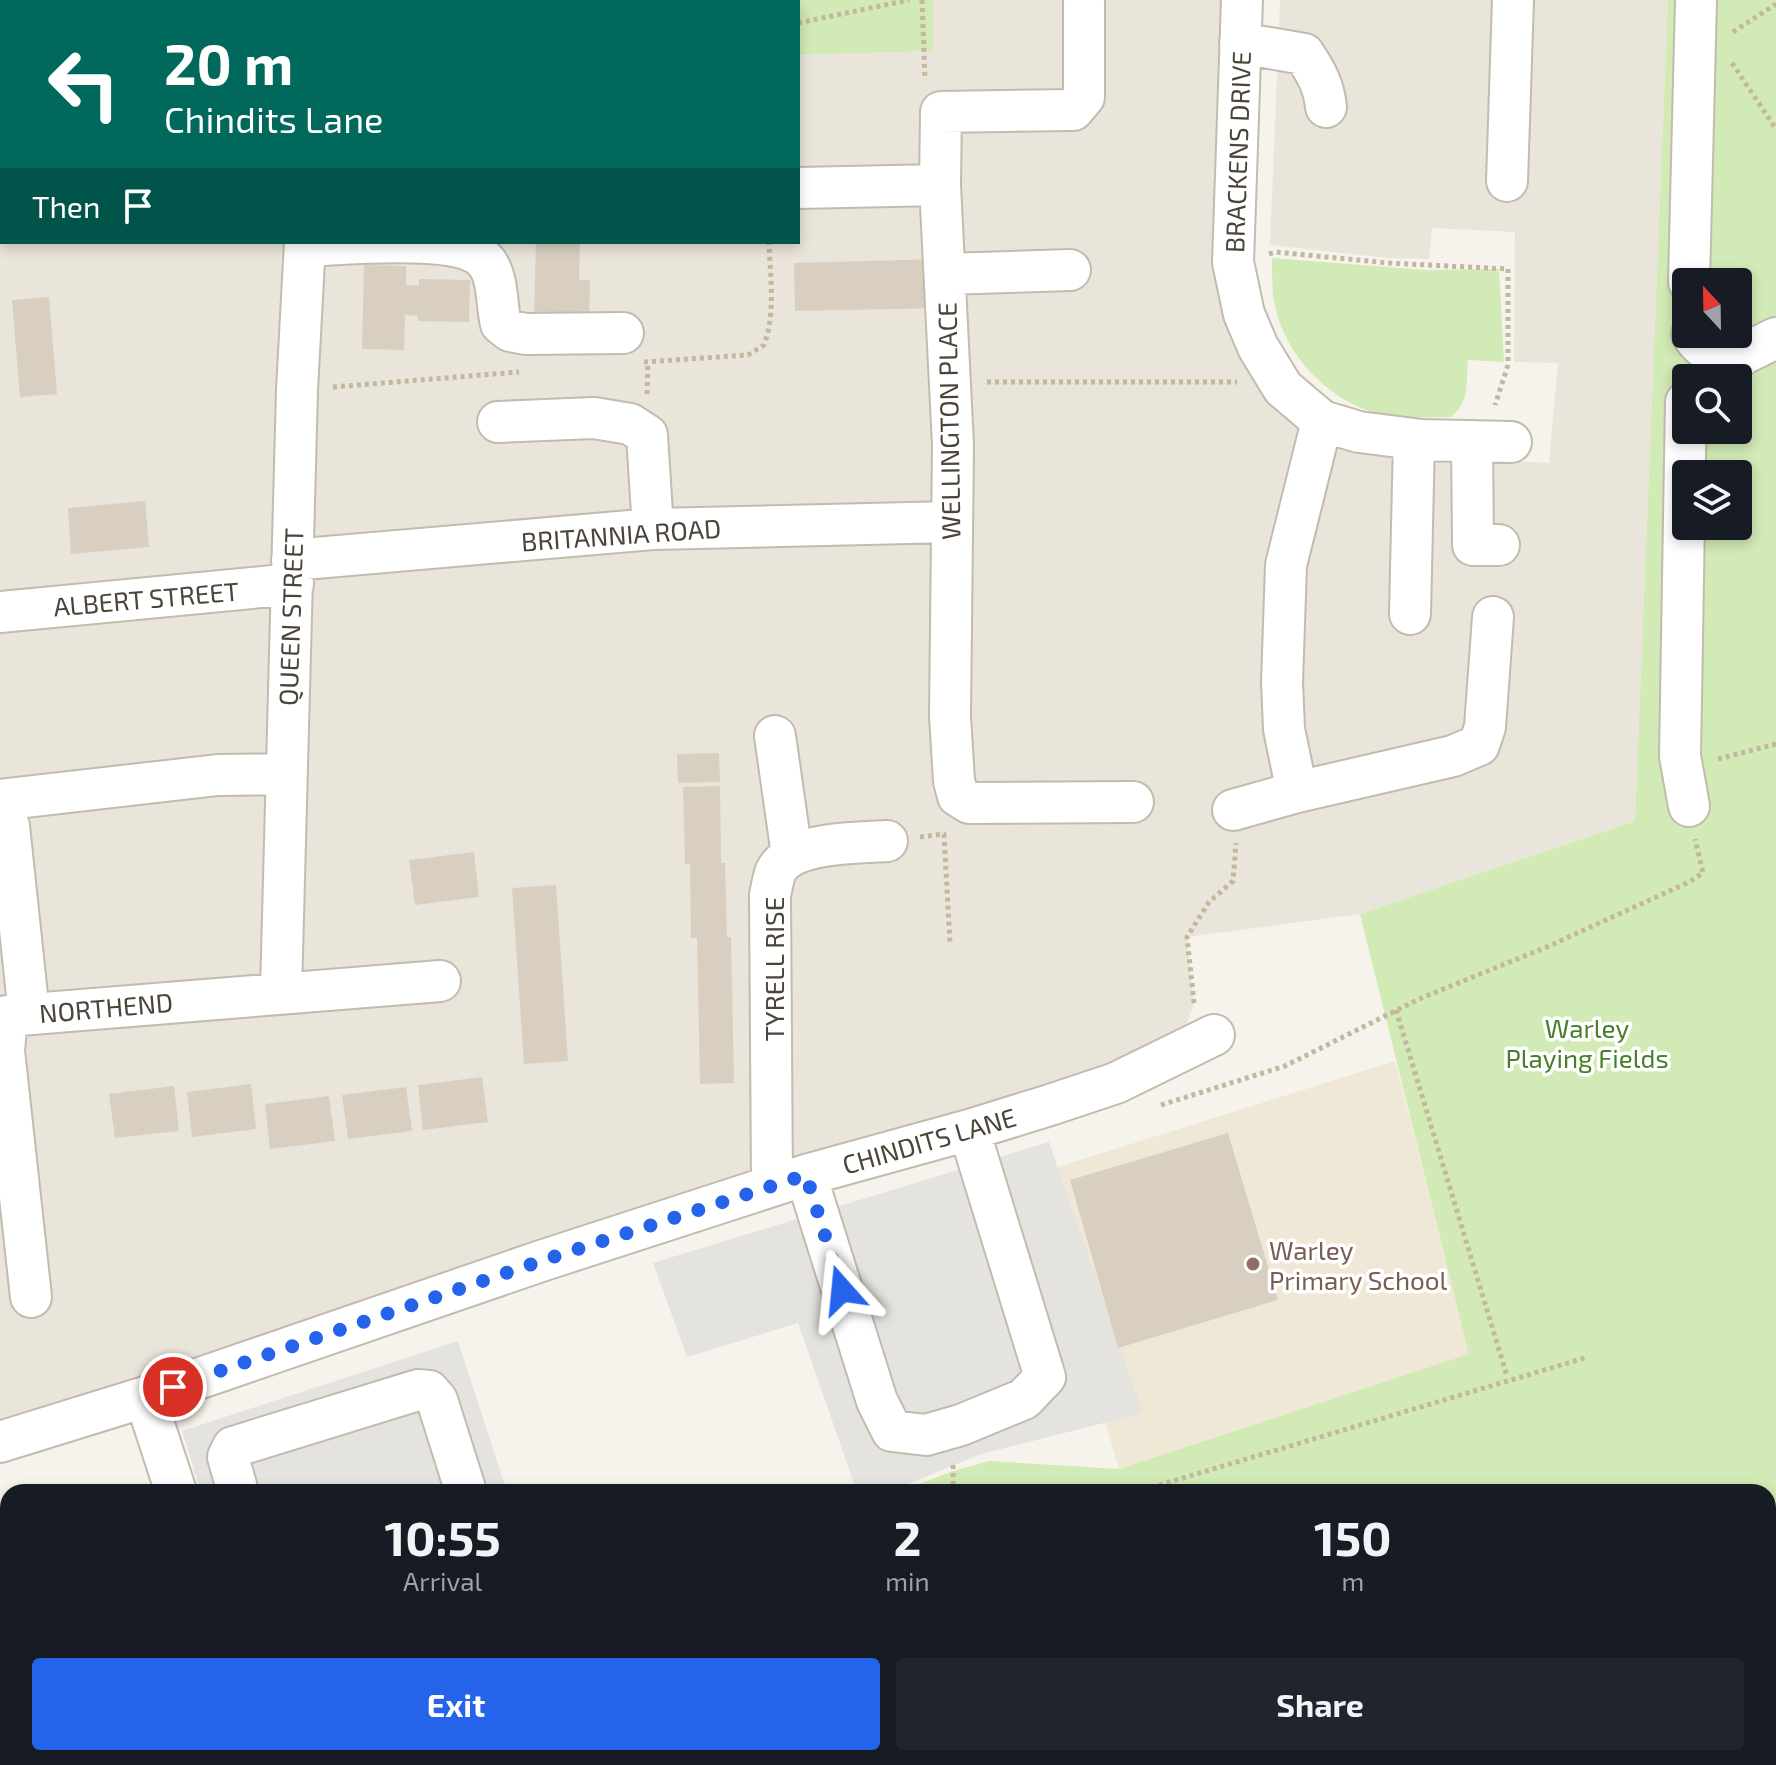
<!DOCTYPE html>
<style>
:root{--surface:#171b24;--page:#20242c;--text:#f1f3f6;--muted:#9ea1a6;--accent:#2563eb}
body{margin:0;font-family:"Exo 2",sans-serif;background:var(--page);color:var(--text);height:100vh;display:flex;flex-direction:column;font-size:30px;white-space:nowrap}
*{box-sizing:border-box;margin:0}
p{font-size:26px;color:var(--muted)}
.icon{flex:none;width:44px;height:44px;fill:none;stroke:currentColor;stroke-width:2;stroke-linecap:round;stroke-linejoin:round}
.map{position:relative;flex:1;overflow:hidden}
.details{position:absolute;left:0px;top:1484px;width:1776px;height:282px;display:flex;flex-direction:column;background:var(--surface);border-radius:24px 24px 0 0;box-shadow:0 4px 12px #0003}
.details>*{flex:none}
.banner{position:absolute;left:0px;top:0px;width:800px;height:244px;box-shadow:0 4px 12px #0003;background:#00695c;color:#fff;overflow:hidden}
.needle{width:52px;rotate:338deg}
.controls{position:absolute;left:1672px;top:268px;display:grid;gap:16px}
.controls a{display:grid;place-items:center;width:80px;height:80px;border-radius:8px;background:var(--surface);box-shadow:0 4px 12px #0003;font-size:40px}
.pin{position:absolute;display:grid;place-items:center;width:68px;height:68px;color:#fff;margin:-34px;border:4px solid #fff;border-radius:50%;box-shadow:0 2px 8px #0007}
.me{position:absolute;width:88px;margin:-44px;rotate:342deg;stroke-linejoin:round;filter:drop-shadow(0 0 6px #0008)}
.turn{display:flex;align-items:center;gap:28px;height:168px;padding:0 32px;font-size:36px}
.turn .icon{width:104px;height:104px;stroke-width:2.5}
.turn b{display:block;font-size:56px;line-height:68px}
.then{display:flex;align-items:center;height:76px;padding:0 32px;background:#0003;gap:16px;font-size:30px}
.eta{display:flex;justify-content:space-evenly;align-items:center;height:136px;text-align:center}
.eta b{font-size:48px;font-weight:700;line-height:56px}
.button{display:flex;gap:16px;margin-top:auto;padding:16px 32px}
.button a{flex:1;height:92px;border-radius:8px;background:var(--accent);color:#fff;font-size:32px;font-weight:700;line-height:92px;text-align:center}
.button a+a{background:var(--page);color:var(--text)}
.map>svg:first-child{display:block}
</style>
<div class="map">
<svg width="1776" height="1765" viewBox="0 0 1776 1765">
<rect width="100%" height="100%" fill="#f6f3ec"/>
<path fill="#eae5da" d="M27,0h267l-270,2z
M933,0h306l-10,264 79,171 48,18 193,10 9,-100 -44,-1 1,-130 -83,-4 -3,31 -42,-1 -117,-13 10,-245h388l-33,821 -275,93 -173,23 7,67 -19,50 -1175,388v-1424l2,-1v225h796v-187l135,-4z"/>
<path fill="#efe8d6" d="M1395,1061l75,293 -351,115 -87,-294z"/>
<path fill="#d2eab5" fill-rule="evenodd" d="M616,0h317v51l-135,4v-53h-184z
M1668,0h108v1765h-1675l21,-7h1646v-266h-869l54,-21 36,-10 130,8 350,-115 -109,-440 275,-93zM1686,282h52v52h-52zM1686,378h52v52h-52zM1686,474h52v52h-52z
M1272,258l154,12 73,-1 5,93 -36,-2c-2,24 2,41 -17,57 -24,0 -50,2 -74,-4 -53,-14 -97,-64 -104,-118 -1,-12 -1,-25 -1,-37z"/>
<path fill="#e5e3e0" d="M1049,1142l94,271 -162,41 -92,38h-32l-59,-169 -111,34 -34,-94z
M458,1341l49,151h-306l-19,-61z"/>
<path fill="#d8cfc1" d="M536,242h44l-1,38h11l-1,44 -55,-2z
M942,259l1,49 -148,3 -1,-48z
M364,265l42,1v19l13,1v-7l51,1 -1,42 -51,-1v-5l-13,-1 -1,35 -42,-1z
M49,297l8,97 -37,3 -8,-97z
M145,501l4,46 -78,7 -3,-46z
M719,753l1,29 -42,1 -1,-29z
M720,786l1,77h4l2,74h4l3,146 -34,1 -3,-146h-6l-1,-74h-5l-2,-77z
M474,852l5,45 -64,8 -6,-45z
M556,885l12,176 -44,3 -12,-176z
M482,1077l6,45 -65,8 -5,-45z
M251,1084l5,45 -64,8 -5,-45z
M174,1086l5,45 -64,7 -6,-44z
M406,1087l6,44 -64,8 -6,-44z
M329,1096l6,45 -65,8 -5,-45z
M1228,1133l50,167 -160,48 -48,-168z"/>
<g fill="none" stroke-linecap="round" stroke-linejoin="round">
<g stroke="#c2bbae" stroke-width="44">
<path id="minor" d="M526,0v2
M1242,0l-9,262 11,52 14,33 25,41 39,33 37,11 63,8 89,2
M329,2l1,-2
M1084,3v94l-11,13 -132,2 -1,73 13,260 -3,271 4,65 4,15 11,7 164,-1
M1240,43l64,11c12,18 20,32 22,53
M1507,181l6,-181
M798,188l142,-3
M305,246c40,-1 159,-15 182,17 12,17 9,42 14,61l9,7 16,3 97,-1
M945,274l125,-4
M1689,282l7,-282
M1692,334c10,19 28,22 49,22
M1705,378l8,-9 63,-31
M1686,402l-6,354 9,50
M498,422l96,-4 36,6 17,11 6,94
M1472,441l1,104h26
M292,560l361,-31 298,-7
M0,612l293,-28
M1410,614l4,-175
M775,736l17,119
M1297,792l-13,-63 -2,-47 4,-117 36,-144
M0,800l218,-25 67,-1
M1233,810l64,-18 156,-36 26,-11 6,-18 8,-110
M0,827l9,-1 20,188
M281,992l16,-602 8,-148
M806,1175l71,226 15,30 34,4 35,-10 63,-26 21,-22 -76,-247
M772,1186l-2,-291c2,-8 3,-17 6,-24 15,-30 82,-28 111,-30
M31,1297l-27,-246 3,-35 433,-35
M145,1397l31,95
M0,1442l145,-45 396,-136 265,-86 163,-45 81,-25 66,-22 98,-48
M238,1492l-10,-35 5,-10 185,-57 11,1 8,9 29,92
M97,1765l21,-7"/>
</g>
<path stroke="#c4b79f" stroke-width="5" stroke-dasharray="4 4" stroke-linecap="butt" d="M762,0l2,2
M922,0l3,80
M798,23l111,-23
M1733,32l43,-28
M1732,63l44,66
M1269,254l7,-2 112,11 120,6v96l-13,40
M644,362l104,-7 16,-10c12,-32 6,-69 5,-103
M987,382h250
M333,387l186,-15
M647,394l1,-32
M1718,759l58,-15
M920,837l24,-3 6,110
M1194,1003l-7,-66 22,-35 24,-21 3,-38
M1396,1010l111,366
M1161,1105l124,-39 134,-67 130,-53 140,-64 14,-9 -8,-34
M953,1465v27
M1136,1492l452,-135
M938,1758l1,7"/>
<use href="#minor" stroke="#fff" stroke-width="40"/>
</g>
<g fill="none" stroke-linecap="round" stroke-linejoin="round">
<path stroke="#2563eb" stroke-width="14" stroke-dasharray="0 25.2" d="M173,1387l368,-126 265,-86 36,115"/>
</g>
<circle fill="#8d6e63" stroke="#fff" stroke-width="3" cx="1253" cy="1264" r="8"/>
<g text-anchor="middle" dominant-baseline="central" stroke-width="7" stroke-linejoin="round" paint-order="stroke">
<g font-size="26" fill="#4b4439" stroke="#fff">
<text transform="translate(1237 152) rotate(-88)">BRACKENS DRIVE</text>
<text transform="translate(948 421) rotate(-91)">WELLINGTON PLACE</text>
<text transform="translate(621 534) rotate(-4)">BRITANNIA ROAD</text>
<text transform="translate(146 598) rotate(-5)">ALBERT STREET</text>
<text transform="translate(290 617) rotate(-88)">QUEEN STREET</text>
<text transform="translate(773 969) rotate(-90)">TYRELL RISE</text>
<text transform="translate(106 1007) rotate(-5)">NORTHEND</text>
<text transform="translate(929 1140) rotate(-16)">CHINDITS LANE</text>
</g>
<g font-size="26" fill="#4a7f2a" stroke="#fff">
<text x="1587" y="1027">Warley<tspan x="1587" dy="30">Playing Fields</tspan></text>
</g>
<g font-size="26" fill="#785e54" stroke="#fff" text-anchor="start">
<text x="1269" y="1249">Warley<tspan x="1269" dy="30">Primary School</tspan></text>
</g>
</g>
</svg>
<div class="controls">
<a><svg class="needle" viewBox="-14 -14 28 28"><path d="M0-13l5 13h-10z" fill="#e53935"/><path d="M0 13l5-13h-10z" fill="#9ea1a6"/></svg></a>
<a><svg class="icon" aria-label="search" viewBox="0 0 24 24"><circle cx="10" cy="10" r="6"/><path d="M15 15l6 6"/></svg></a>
<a><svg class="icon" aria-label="layers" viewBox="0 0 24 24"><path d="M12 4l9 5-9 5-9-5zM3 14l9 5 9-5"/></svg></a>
</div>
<div class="pin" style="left:173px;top:1387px;background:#d93025"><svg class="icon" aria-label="arrive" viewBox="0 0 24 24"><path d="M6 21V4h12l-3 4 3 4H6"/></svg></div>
<svg class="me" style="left:842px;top:1290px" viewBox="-20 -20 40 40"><path d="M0-17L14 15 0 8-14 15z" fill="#2563eb" stroke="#fff" stroke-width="4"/></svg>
<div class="banner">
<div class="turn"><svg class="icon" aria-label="left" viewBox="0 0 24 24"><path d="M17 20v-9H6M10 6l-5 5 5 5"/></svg><div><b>20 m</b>Chindits Lane</div></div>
<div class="then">Then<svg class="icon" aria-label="arrive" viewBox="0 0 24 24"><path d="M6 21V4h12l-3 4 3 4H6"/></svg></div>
</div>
<section class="details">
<div class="eta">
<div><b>10:55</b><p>Arrival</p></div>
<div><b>2</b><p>min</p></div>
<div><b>150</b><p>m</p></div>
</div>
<div class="button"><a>Exit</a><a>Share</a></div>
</section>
</div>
